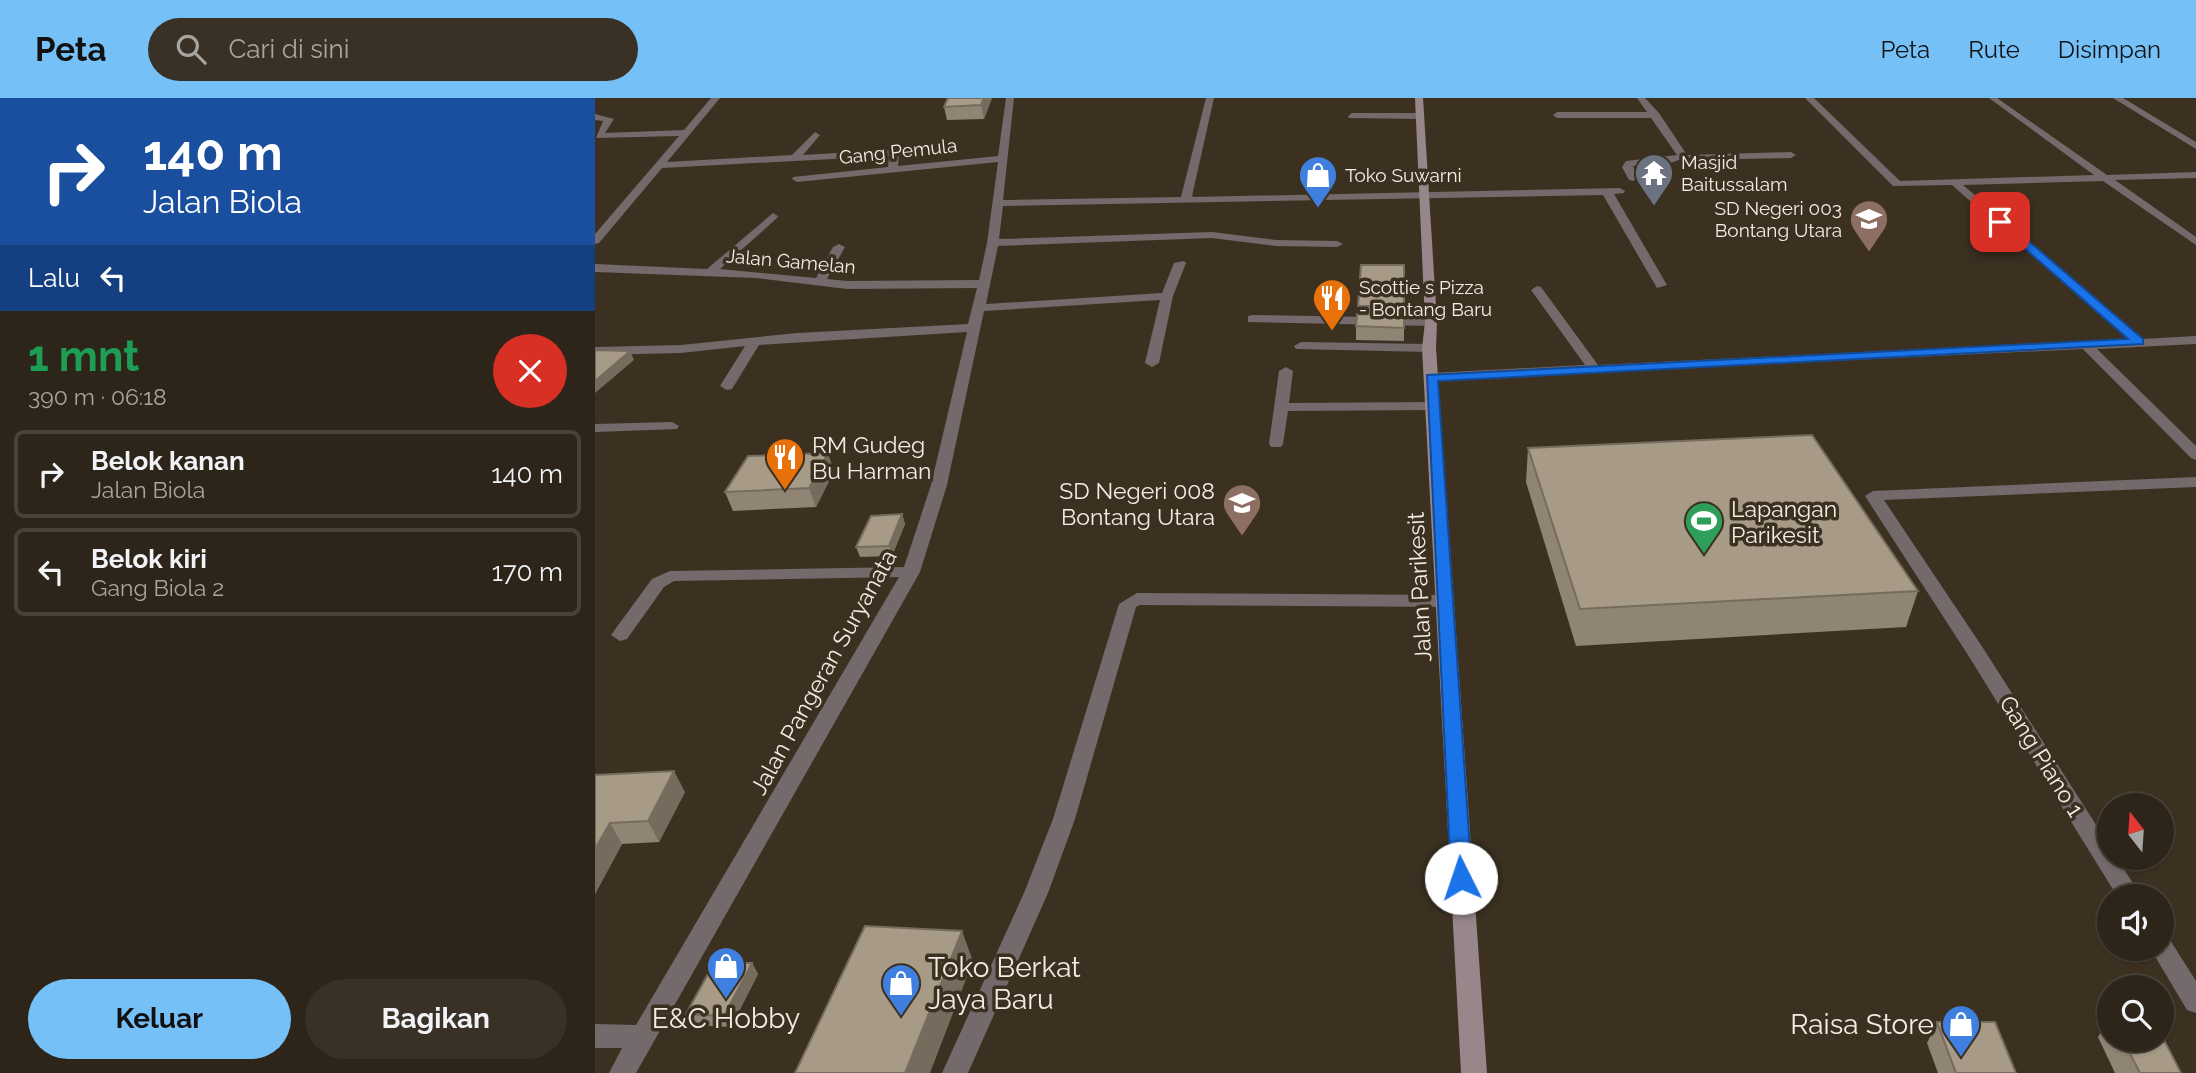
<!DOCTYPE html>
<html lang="id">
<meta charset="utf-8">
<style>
:root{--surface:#2d2519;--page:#393126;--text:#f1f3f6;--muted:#a7a5a2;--line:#484238;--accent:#75c0f6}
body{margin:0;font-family:Raleway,sans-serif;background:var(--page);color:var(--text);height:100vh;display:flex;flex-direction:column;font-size:26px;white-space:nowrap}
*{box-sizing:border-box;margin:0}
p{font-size:23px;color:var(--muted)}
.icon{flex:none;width:38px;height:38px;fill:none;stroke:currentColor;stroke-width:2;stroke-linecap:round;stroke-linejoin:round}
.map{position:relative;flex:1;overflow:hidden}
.drawer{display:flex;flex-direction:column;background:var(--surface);width:595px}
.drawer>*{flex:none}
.top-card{background:#1a4fa0;color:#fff;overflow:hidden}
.needle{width:46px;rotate:343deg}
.controls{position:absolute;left:1502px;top:695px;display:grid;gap:14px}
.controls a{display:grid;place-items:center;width:77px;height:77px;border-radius:50%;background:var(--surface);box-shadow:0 2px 5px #0004,0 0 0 2px var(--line);font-size:35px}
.pin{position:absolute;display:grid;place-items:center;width:60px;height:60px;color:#fff;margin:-30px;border-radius:14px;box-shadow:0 4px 10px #0006}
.me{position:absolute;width:77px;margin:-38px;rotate:356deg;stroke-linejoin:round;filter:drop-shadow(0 0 5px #0008)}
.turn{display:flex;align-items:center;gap:24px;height:147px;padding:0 28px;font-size:32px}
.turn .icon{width:91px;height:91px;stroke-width:2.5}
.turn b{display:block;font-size:49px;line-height:60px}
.then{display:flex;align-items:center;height:66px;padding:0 28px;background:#0003;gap:14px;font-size:26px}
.round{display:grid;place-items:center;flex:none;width:74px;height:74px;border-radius:37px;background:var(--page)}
.headline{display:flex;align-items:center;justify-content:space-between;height:119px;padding:0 28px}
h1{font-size:42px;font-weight:700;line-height:52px;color:#1e9e55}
.cta{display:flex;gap:14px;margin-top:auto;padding:14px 28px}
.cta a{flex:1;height:80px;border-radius:42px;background:var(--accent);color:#111;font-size:28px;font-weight:700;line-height:80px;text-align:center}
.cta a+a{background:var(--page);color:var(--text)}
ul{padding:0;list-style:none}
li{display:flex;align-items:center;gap:21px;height:88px;margin:0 14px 10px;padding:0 14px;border:4px solid var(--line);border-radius:10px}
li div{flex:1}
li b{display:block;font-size:26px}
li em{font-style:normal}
header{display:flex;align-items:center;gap:42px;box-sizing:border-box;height:98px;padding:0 35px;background:var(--accent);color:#111}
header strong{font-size:33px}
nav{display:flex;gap:38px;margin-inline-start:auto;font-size:24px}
.search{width:490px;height:63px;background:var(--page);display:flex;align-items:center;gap:18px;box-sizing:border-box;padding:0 24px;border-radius:38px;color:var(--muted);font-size:26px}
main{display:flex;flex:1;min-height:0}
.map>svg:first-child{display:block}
</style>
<header>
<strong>Peta</strong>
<div class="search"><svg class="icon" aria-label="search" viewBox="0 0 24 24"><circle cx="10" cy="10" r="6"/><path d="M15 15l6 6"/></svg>Cari di sini</div>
<nav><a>Peta</a><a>Rute</a><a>Disimpan</a></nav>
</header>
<main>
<section class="drawer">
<div class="top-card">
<div class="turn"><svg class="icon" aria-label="right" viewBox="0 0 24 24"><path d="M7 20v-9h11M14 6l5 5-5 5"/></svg><div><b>140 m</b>Jalan Biola</div></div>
<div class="then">Lalu<svg class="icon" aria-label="left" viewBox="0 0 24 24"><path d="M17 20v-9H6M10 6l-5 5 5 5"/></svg></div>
</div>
<div class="headline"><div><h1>1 mnt</h1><p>390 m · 06:18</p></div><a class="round" style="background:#d93025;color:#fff"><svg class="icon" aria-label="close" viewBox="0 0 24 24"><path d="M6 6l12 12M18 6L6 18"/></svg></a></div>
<ul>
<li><svg class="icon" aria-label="right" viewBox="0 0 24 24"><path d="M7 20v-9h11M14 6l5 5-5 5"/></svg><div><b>Belok kanan</b><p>Jalan Biola</p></div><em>140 m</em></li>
<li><svg class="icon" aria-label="left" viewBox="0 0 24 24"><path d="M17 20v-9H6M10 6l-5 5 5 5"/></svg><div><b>Belok kiri</b><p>Gang Biola 2</p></div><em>170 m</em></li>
</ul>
<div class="cta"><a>Keluar</a><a>Bagikan</a></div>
</section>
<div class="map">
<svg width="1601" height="975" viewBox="0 0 1601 975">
<rect width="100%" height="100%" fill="#3c3121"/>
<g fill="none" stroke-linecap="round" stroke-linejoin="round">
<path fill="#74696b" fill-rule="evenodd" d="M116,0h9l-53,64 125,-7 23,-23 5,3 -17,20 86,-5 10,5 -1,11 100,-10 8,-58h8l-11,102 178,-3 25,-99h8l-22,98 2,1 426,-9 5,3 -1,2 -10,1 53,91 -10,3 -54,-93 -600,11 -4,33 213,-7 64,8 61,1 6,3 -6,3 -61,-1 -64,-8 -214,8 -12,58 176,-11 12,-30 10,-2 2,2 -13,33 -14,67 -7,4 -7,-4 15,-63 -176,11 -37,174 -27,87 -284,501h-27l13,-25h-27v-24l41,1 263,-448 -225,4 -10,6 -37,52 -7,2 -9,-6 41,-56 18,-8 234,-4 27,-82 36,-153 -208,13 -27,44 -5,1 -7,-4 25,-40 -64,7 -86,2v-8l86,-2 116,-12 171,-9 9,-36 -130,1 -91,-11 -161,-6v-8l112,5 66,-56 5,3 -1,2 -57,51 96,9 17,-31 6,-3 6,3 -18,32 20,2 132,-1 8,-37 11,-81 -201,20 -5,-3 1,-2 95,-10 1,-11 -227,12 -63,75 -4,1v-10l84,-98 -83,2 7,-17 -8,-1v-6l19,5 -9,14 79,-3z
M1042,0h8l14,15 28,42 104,-3 5,3 -5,3 -112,2 -12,4 -34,2 5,12 -5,3 -4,-1 -7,-13 4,-6 51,-6 -26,-37h-94l-4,-3 4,-3h90z
M1210,0h9l86,83 194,-6 -105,-77h8l110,77 89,-3v6l-81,2 81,57v8l-93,-64 -140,4 179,154 54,-3v8l-99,5 99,97v14l-5,-2 -108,-109 -657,31v-6l5,-1 154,-8 -54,-75 6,-4 4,1 57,78 529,-26 -175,-154 -59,1z
M1518,0h10l73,44v7z
M757,15h68l4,3 -4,3 -71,-1 -1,-2z
M657,217l179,3 6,4 -6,4 -183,-4v-6z
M706,244l128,2 7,4 -7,4 -133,-3 -2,-3z
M691,269l7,4 -4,32 144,-1 7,4 -7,4 -145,1 -5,33 -2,3h-10l-2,-3 10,-73z
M77,324l7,4 -2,3 -82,3v-8z
M1601,379v10l-312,13 99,148 126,197v13h8l24,38h-24l-149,-241 -103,-159 8,-5z
M542,495l309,2 9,6 -9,6 -306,-2 -4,2 -61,212 -27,74 -80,180h-26l82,-180 29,-74 66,-215z
M1566,839l9,3 26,41v32l-9,-3 -37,-62h11z"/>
<path fill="#98878a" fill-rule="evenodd" d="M820,0h8l14,224 -1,26 51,725h-26l-39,-725 3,-26z"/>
</g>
<path fill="#908474" d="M353,0h44l-8,21 -37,1 -3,-13z
M809,167v76l-48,-1v-14l2,-12v-8z
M933,350l390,143 -12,36 -330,19 -50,-164z
M239,373l-18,36 -83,4 -8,-19z
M307,416l3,10 -13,32 -32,1 -4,-10z
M0,677l90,17 -26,50 -37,2 -27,50z
M157,865l6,11 -27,53 -38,-2 -7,-11z
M1514,921v21h52l20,33h-66l-17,-36z
M1342,924l79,51h-78l-11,-30z"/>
<path fill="#756c5e" d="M389,0h8l-8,21 -3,-14z
M35,253l4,9 -39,33v-12z
M233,355l6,18 -18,36 -7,-19z
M307,416l3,10 -13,32 -3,-10z
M79,673l11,21 -26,50 -11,-21z
M15,725l12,21 -27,50v-45z
M367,833l11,30 -43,112h-25z
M157,865l6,11 -27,53 -7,-11z"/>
<path fill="#a79a87" stroke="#756c5e" stroke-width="2" d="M353,0h36l-3,7 -37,2z
M766,167h43v41h-46z
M762,216l47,1v13l-48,-2z
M0,252l35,1 -35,30z
M1217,337l106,156 -338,18 -52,-161z
M233,355l-19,35 -84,4 23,-36z
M307,416l-13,32 -33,1 15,-31z
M79,673l-26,50 -38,2 -15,26v-74z
M270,828l97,5 -57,142h-110z
M119,865h38l-28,53 -38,-2z
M1342,924h58l21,51h-60z
M1566,936l20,39h-41l-17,-33h38z"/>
<path fill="#1a73e8" stroke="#114b97" stroke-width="2" d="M1402,122h7l139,119v5l-705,37 34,497 -3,6 -8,2 -7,-2 -3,-6 -24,-503 701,-36 -131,-115z"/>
<defs>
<g id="temple-pin" transform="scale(2.0125)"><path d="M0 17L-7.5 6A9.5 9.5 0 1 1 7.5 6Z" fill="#6b7280" stroke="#3c3121"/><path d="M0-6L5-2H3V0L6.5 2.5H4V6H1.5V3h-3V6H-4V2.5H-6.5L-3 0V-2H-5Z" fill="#fff"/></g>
<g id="shop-pin" transform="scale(2.0125)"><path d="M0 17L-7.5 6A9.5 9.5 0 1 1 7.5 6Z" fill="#3f7fe0" stroke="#3c3121"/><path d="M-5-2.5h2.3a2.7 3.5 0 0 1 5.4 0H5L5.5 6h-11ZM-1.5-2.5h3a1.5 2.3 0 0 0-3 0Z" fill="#fff"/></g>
<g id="school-pin" transform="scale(2.0125)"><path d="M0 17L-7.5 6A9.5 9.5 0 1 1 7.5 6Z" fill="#8d6e63" stroke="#3c3121"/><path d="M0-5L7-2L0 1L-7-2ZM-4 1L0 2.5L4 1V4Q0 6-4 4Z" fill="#fff"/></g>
<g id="restaurant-pin" transform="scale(2.0125)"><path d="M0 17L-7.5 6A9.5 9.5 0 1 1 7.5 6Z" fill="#e8710a" stroke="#3c3121"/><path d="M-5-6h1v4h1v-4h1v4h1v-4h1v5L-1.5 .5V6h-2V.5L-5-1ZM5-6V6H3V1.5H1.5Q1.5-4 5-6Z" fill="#fff"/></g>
<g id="stadium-pin" transform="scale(2.0125)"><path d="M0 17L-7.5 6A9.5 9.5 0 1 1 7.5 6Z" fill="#2e9e5b" stroke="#3c3121"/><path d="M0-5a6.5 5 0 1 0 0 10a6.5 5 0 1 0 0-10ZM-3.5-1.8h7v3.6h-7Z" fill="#fff"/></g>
</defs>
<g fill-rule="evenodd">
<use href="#temple-pin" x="1059" y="75"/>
<use href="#shop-pin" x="723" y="77"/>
<use href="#school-pin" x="1274" y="121"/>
<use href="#restaurant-pin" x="737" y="200"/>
<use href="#restaurant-pin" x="190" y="359"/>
<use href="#school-pin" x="647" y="405"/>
<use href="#stadium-pin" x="1109" y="423"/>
<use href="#shop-pin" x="131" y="868"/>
<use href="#shop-pin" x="306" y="885"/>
<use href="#shop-pin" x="1366" y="926"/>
</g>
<g text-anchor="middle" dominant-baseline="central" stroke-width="7" stroke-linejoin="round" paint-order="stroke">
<g font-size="19" fill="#f3ece2" stroke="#3c3121">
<text transform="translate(303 53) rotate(-6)">Gang Pemula</text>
<text transform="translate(196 163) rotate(5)">Jalan Gamelan</text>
</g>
<g font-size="19" fill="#f3ece2" stroke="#3c3121" text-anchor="start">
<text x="1086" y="64">Masjid<tspan x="1086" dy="22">Baitussalam</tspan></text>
<text x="750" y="77">Toko Suwarni</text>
<text x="1247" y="110" text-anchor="end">SD Negeri 003<tspan x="1247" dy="22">Bontang Utara</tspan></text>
<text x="764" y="189">Scottie s Pizza<tspan x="764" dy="22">- Bontang Baru</tspan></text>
</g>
<g font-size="23" fill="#f3ece2" stroke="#3c3121" text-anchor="start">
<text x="217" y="346">RM Gudeg<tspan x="217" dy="26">Bu Harman</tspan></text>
<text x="620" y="392" text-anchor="end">SD Negeri 008<tspan x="620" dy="26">Bontang Utara</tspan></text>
<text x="1136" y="410">Lapangan<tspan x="1136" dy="26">Parikesit</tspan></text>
</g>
<g font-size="23" fill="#f3ece2" stroke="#3c3121">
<text transform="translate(824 489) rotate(-93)">Jalan Parikesit</text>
<text transform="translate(228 574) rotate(-61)">Jalan Pangeran Suryanata</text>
<text transform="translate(1447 658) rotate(58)">Gang Piano 1</text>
</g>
<g font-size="28" fill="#f3ece2" stroke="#3c3121" text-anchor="start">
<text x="333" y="869">Toko Berkat<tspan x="333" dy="32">Jaya Baru</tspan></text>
<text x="131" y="920" text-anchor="middle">E&amp;C Hobby</text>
<text x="1339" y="926" text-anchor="end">Raisa Store</text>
</g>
</g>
</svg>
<div class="controls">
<a><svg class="needle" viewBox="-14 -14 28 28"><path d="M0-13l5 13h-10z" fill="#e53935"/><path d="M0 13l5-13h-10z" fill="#a7a5a2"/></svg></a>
<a><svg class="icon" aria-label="sound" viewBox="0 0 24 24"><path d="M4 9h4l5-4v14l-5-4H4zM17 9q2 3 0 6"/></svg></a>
<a><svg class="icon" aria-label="search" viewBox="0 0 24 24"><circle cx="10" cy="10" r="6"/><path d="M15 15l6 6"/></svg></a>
</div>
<div class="pin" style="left:1405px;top:124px;background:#d93025"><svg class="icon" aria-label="arrive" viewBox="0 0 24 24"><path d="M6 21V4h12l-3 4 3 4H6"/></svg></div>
<svg class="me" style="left:866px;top:780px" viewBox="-20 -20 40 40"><circle r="19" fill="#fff"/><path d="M0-13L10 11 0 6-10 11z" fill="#1a73e8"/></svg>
</div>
</main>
